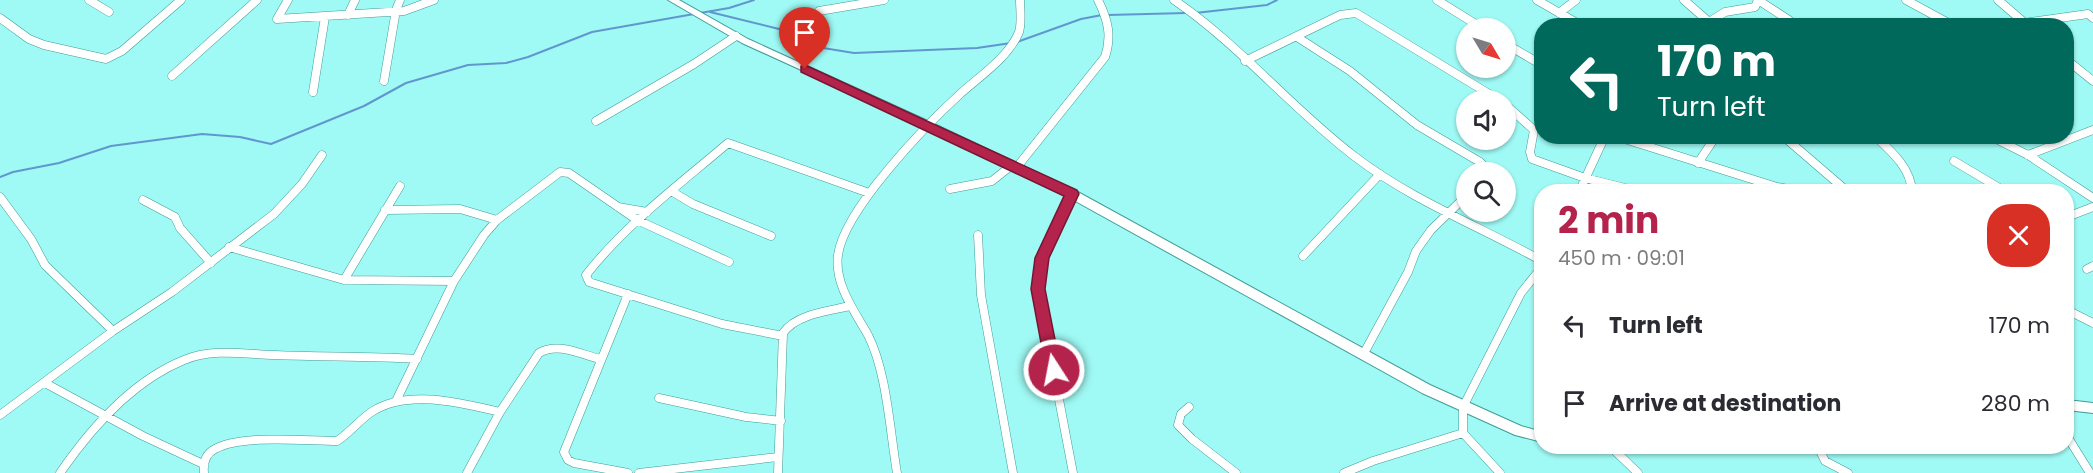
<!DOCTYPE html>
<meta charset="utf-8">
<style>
:root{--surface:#fff;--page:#f7f7f7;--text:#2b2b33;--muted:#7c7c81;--accent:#b4234b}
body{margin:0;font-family:Poppins,sans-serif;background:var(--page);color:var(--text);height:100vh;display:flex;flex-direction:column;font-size:22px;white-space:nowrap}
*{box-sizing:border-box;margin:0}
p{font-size:20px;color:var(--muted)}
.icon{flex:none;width:33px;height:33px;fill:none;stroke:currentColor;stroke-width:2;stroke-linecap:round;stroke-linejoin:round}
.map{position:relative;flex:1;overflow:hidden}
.side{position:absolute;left:1534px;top:184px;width:540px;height:270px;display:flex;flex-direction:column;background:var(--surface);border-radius:24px;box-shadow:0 2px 4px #0004}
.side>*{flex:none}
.hud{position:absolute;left:1534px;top:18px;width:540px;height:126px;border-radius:24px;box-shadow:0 2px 4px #0004;background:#00695c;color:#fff;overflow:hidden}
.needle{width:39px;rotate:128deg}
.buttons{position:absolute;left:1456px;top:18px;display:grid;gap:12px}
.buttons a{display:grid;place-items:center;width:60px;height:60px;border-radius:50%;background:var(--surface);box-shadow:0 2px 4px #0004;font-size:30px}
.pin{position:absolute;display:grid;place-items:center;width:51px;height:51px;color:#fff;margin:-62px -26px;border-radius:50% 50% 50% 0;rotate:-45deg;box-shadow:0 0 6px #0007}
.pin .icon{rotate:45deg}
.me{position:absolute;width:66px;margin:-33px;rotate:349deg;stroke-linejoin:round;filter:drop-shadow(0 0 4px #0008)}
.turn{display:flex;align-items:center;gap:21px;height:126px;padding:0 24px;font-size:27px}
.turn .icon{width:78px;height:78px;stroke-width:2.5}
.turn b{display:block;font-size:42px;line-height:51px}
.round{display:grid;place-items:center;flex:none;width:63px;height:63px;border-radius:24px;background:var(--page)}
.overview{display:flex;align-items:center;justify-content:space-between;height:102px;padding:0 24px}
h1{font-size:36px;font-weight:700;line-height:45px;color:var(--accent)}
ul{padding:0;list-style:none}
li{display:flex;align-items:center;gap:18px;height:78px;padding:0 24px}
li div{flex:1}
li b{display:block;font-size:22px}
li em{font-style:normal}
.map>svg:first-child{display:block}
</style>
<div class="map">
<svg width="2093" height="473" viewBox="0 0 2093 473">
<rect width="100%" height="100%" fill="#9ff9f4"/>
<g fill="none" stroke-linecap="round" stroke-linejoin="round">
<path stroke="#6296ce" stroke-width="2" d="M710,12l73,18 28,16 43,7 123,-5 34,-5
M700,13l29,-5 25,-8
M1195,13l72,-8 10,-5
M1108,15l78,-2
M1017,42l64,-23 21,-4
M0,177l13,-5 46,-9 52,-17 91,-12 38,3 31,7 93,-38 42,-23 62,-18 38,-2 22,-6 64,-25 102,-18"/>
<g stroke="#419c98" stroke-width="9">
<path id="street" d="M89,0l20,12
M288,0l-11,19 127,-8 30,-11
M1174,0c66,45 117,108 180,156 57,44 125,70 188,105
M1437,0l45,28
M1537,0l45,26
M1684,0l25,22
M1906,0l48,26
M1998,0l28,24
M819,11l65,-11
M1559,13l17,-13
M348,15l7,-15
M0,18l29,21 15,6 62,14 16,-8 59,-51
M2024,23l64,-9 5,4
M1709,26v-4l16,-10 30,-5 3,-7 31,20
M1297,37l53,34 67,54 63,37 4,4v6
M1506,44l36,21
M2067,60l26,21
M1245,61l95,-46 16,-2 143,87
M172,76l85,-76
M384,81l12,-71 4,-10
M313,92l12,-75
M1506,105l28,25 -4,22 2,7 53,19 56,14
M596,121l98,-57 42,-28
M1615,136l162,51 28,5
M1783,136l65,56
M1875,136c16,15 36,32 37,56
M1990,136l38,19 65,43
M2028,155l65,-25
M1954,161l52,31
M1698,163l18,-27
M1017,167l88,-110c7,-21 3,-37 -7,-57
M950,189l42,-8 20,-16
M671,191l22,13 78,32
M1579,192l26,-56
M1072,194l-30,64 -4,31 35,184
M0,197l31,42 14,26 68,66
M143,200l32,17 5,11 31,35
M618,207l29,5
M385,210l75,-1 37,11
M2067,217l26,-10
M978,235l3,60 32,178
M229,247l115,33 110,1
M1303,256l77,-82
M2087,269l6,-3
M344,280l56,-94
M628,294l-64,158 4,8 6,3 54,10
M2067,310l26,13
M783,336l-61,-12 -133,-42 -3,-7c40,-51 93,-90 142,-132l141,50
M1363,355l45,-83 8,-21 15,-21 36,-35
M45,383l98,53 60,28
M659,398l87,19 35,4
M396,401l58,-120 30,-46 13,-15 63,-48 9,1 68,47 92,42
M1189,407l-8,7 -3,11 14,14 44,34
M0,415l113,-84 59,-39 102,-78 28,-30 20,-29
M1463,433l37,40
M2067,436l23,37
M1611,447l27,26
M1818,447l7,14 23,12
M60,473c31,-45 72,-92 124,-113 28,-12 61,-6 91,-5 47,2 95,1 142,4
M204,473c-1,-10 1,-19 11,-24 26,-15 91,-8 122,-8 13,-8 23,-22 36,-30 36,-22 88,-8 127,1
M467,473l33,-61 39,-59c19,-11 41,1 61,6
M639,473l139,-16
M778,473l5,-140c13,-19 46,-22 67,-27
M897,473c-7,-41 -10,-101 -29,-138 -13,-23 -34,-51 -30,-80 6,-45 87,-129 122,-161 20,-18 49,-37 59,-62 3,-9 1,-23 1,-32
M1344,473l29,-12 90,-28v-26l58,-114 21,-26"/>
</g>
<g stroke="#419c98" stroke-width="2">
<path id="secondary" d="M668,0h11l69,39 182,83 146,69 354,194 91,41 21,6v10l-27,-7 -93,-42 -354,-196 -144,-71 -182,-83z
M2067,400l26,3v10l-26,-3z"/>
</g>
<use href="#street" stroke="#fff" stroke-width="8"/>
<use href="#secondary" fill="#fff" fill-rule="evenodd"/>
</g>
<path fill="#b4234b" stroke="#751731" stroke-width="1.5" d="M805,65l272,125 2,4 -30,64 -4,31 16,81 -2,4 -5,2 -5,-2 -3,-4 -15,-81 4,-31 29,-62 -263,-124v-6z"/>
</svg>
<div class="buttons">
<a><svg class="needle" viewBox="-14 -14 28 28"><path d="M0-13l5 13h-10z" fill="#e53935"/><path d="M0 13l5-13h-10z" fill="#7c7c81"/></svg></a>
<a><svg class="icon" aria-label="sound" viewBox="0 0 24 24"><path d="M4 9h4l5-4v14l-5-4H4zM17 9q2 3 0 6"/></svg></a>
<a><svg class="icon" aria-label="search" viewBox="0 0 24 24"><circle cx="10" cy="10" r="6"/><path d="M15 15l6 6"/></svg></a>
</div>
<div class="pin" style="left:805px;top:69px;background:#d93025"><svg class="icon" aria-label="arrive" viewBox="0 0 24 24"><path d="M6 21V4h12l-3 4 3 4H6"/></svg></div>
<svg class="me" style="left:1054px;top:370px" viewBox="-20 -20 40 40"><circle r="17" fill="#b4234b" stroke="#fff" stroke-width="3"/><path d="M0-11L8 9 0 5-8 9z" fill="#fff"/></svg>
<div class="hud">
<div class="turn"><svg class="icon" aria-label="left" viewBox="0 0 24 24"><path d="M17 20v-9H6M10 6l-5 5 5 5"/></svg><div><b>170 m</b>Turn left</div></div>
</div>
<section class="side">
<div class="overview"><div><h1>2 min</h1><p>450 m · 09:01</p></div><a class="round" style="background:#d93025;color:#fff"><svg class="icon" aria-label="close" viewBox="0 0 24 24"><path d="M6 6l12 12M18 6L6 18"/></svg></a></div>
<ul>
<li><svg class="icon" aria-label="left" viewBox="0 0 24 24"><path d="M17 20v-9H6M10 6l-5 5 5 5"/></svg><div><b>Turn left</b></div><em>170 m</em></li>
<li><svg class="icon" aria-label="arrive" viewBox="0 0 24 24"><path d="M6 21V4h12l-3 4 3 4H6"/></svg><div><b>Arrive at destination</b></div><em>280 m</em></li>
</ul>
</section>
</div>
